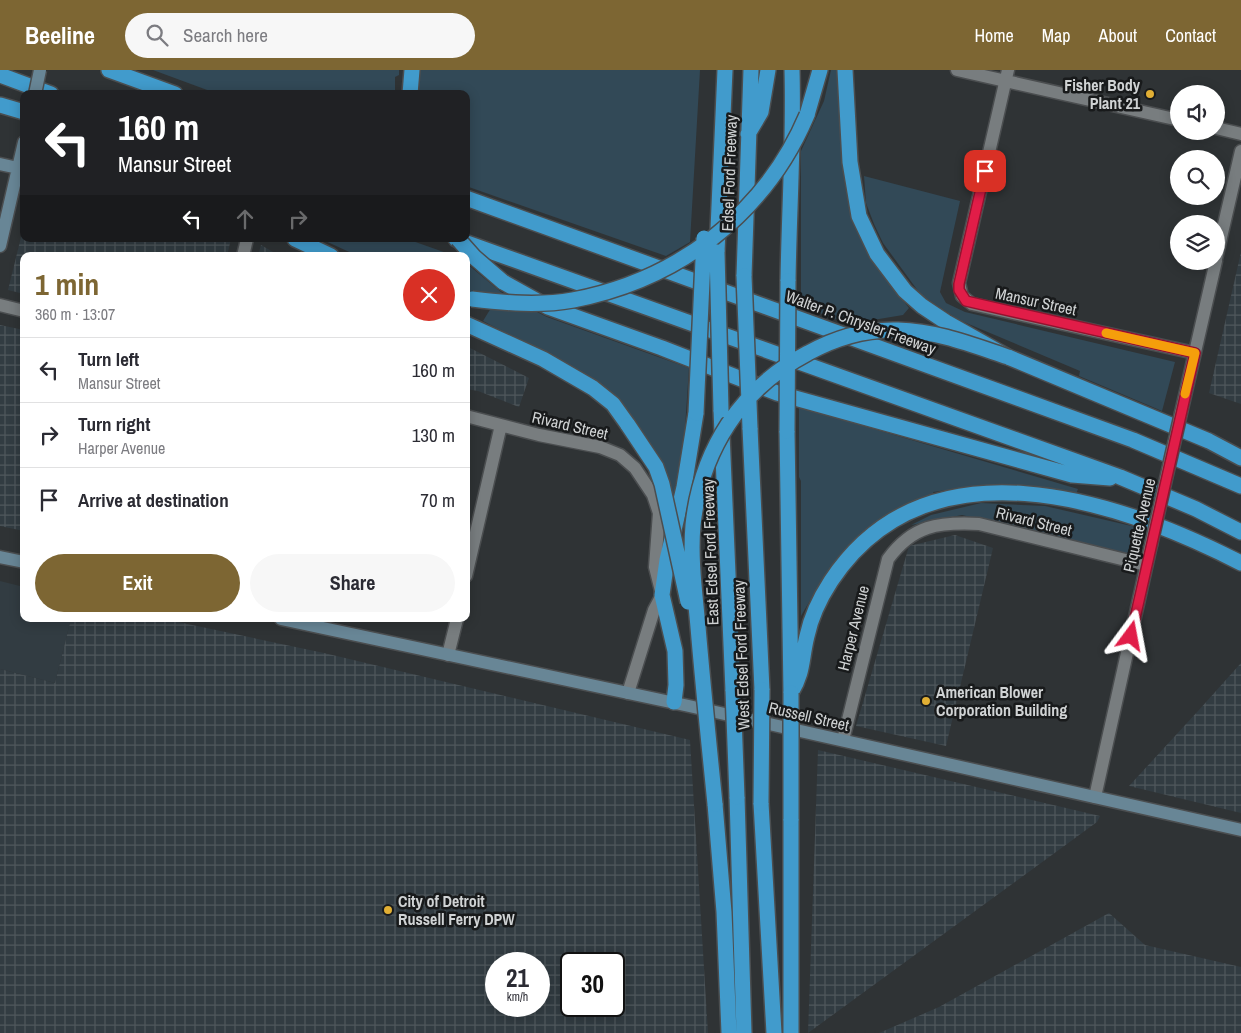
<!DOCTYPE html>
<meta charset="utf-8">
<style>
:root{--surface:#fff;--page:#f7f7f7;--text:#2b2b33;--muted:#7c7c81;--line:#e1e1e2;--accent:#7d6633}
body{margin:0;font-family:"Archivo Narrow",sans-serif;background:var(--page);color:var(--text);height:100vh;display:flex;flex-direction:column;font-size:19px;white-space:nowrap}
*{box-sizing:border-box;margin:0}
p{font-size:16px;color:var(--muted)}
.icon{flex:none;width:28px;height:28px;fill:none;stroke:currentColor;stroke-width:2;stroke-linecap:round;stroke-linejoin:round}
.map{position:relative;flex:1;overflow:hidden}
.drawer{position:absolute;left:20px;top:182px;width:450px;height:370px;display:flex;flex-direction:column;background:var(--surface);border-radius:10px;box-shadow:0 2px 12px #0003}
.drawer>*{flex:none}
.hud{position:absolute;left:20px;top:20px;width:450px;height:152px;border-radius:10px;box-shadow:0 2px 12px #0003;background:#202124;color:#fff;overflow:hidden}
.fabs{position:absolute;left:1170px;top:15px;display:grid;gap:10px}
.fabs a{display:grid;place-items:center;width:55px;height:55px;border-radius:50%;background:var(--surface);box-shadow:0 2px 12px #0003;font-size:25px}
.speed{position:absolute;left:485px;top:882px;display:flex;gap:10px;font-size:25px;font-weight:700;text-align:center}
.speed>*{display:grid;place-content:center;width:65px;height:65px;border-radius:50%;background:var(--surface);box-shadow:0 2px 12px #0003;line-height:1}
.speed small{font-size:12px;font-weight:400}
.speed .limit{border:2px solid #111;border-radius:8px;background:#fff;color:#111}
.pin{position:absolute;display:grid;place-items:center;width:42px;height:42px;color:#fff;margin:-21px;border-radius:10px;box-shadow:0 2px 8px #0006}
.me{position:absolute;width:55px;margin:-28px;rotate:13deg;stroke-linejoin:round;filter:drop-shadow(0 0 4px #0008)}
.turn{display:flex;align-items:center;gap:18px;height:105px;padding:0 15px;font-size:22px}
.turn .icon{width:65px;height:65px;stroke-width:2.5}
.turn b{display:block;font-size:35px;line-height:42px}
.lanes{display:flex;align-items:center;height:48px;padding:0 15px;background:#0003;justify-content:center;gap:25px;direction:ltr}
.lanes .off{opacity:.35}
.round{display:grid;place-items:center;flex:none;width:52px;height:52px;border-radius:26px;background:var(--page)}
.overview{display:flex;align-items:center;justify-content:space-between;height:85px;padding:0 15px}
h1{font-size:30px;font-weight:700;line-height:38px;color:var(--accent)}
.action{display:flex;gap:10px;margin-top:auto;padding:10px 15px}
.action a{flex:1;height:58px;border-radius:30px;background:var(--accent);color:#fff;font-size:20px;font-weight:700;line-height:58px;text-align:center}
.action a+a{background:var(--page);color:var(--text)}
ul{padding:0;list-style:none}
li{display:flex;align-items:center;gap:15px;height:65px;padding:0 15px;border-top:1px solid var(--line)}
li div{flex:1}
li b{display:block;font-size:19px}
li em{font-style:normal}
header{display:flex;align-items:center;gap:30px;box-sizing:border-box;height:70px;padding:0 25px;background:var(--accent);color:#fff}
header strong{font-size:24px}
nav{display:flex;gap:28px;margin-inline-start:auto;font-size:18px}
.search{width:350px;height:45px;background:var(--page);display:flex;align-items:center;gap:12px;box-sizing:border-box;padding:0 18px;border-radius:28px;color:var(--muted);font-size:19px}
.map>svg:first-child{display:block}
</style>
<header>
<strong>Beeline</strong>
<div class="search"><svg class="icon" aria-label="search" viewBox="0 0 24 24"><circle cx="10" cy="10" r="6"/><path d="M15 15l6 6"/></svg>Search here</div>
<nav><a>Home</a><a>Map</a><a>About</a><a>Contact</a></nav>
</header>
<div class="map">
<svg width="1241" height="963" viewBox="0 0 1241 963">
<defs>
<pattern id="industrial-grid" width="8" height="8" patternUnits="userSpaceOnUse" patternTransform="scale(1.25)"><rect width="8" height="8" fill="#323c42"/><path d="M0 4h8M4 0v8" fill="none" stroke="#4f575c"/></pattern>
</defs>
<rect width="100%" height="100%" fill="#2f3335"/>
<path fill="#323c42" d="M0,511l24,6v32h47l-16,64 -55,-14z"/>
<path fill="url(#industrial-grid)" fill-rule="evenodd" d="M24,155v14h207l-4,17h-203v38l-16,-4z
M261,175l19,11h-22z
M1241,182v152l-32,-11z
M0,255l24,5v201l-24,-5z
M466,276l63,32 -10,29 -41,-16 -12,-2z
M955,465l38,13 -47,198 -90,-20 53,-180z
M71,549h93l160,34 366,87 18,293h-708v-364l55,14zM496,894h43v42h-43zM571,894h43v42h-43z
M1241,593v150l-112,-27 69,-75z
M818,680l282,66 -3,6 -289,211z
M1109,843l36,32 96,22v66h-362l60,-26z"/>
<path fill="#324957" d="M153,0h246v5l-4,2v17h-177z
M419,0h281l-10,172 -24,14 -200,-70v-92h-49z
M831,0h8c2,49 -1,101 14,148 10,33 35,64 56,90l-6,7 -54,9 -48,-18v-155l23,-50z
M864,106l96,25 -20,91 6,11 19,9 210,50 -13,49 -83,-35 1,-5 -121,-51 -38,-25 -38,-52 -9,-19 -8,-21z
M321,169h86l48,17h-97z
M466,193l41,34 40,20 142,51 -4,60 -13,79c-6,-19 -11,-42 -21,-61 -35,-65 -105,-92 -168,-125l8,-13 -25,-15z
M799,337l279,82 -2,5c-48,-8 -94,-9 -143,-2l1,2 -3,4c-21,11 -45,20 -64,34 -29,22 -48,53 -66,84v-135l-2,-4z
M981,433l64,3 91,21 -8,27 -166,-39 -51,10 20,-10z"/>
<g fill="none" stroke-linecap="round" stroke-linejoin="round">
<g stroke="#4b4e50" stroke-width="15">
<path id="street" d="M957,0l222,50
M1008,0l-49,213 3,13 10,8 223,49
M1216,58l25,6
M243,186l4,-17
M1216,189l25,-108
M0,235l24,6
M1181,343l35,-152
M466,346l73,19 61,12 20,8 15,13 18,27 6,18 -4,54 7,28 -8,15 -26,83
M466,506l35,-151
M448,585l9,-36
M843,670l45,-181c25,-34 50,-37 91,-35l167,41
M1095,727l56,-252"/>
</g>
<g stroke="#4b4e50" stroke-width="15">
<path id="secondary" d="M0,94l18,4
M0,176l24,-104
M0,487l24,5
M281,549l408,87 552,124"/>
</g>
<g stroke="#4b4e50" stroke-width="18">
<path id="highway" d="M109,0l66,24
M845,0l5,92 9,54 18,38 28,37 17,15 24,16 62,35 201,84 32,17
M0,5l51,19
M410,24l2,-24
M0,35l24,7
M807,45l13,-45
M748,64l13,-22 7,-42
M466,128l667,242 108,46
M295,169l36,17
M456,169l664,238 76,32 45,23
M717,182l8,-182
M744,206l7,-206
M788,211c1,-70 6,-140 4,-211
M503,212l45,25 114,41 115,45 295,82 38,3
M466,254l77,35 50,29 20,16 15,21
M721,340l12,281
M750,358l12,262
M787,361l4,261
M791,623c13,-22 10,-33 16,-57 4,-19 13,-38 24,-55 96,-145 285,-82 410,-18
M674,632l2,-17 -1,-34 -13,-56 5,-35 17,-73 12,-74
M737,727l7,236
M761,733l13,230
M715,734l9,108 5,121
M791,963v-214"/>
</g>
<use href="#street" stroke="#787d7f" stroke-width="12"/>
<use href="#secondary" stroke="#688696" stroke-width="12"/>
<use href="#highway" stroke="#419bcc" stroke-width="15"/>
<g stroke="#4b4e50" stroke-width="15" stroke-linecap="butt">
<path id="street-bridge" d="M1151,475l30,-132"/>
</g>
<g stroke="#4b4e50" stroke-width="15" stroke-linecap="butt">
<path id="secondary-bridge" d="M35,24l5,-24"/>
</g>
<g stroke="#4b4e50" stroke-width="18" stroke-linecap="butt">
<path id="highway-bridge" d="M458,169l16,18 29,25
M717,182l4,158
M744,206l6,152
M472,229c33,4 68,7 101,1 105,-20 192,-86 234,-185
M696,343l8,-175
M628,355l28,42 6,17 26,118
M787,361l1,-150
M733,621l4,106
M791,623v126
M761,733l1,-113
M715,734c-6,-59 -12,-118 -17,-177 -3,-34 -8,-68 -5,-102 8,-75 48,-137 115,-172 27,-15 59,-24 90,-23 39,1 74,15 110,27"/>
</g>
<use href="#street-bridge" stroke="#787d7f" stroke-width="12"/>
<use href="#secondary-bridge" stroke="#688696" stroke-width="12"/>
<use href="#highway-bridge" stroke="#419bcc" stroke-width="15"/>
</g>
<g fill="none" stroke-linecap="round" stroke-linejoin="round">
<g stroke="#92132f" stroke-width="12">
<path id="route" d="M985,101l-26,113v6l7,11 229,52 -64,283"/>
</g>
<use href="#route" stroke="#e11d48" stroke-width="9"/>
<path stroke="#f59e0b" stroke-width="9" d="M1106,263l89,20 -10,41"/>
</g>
<g fill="#e1af34" stroke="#181a1b" stroke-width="2">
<circle cx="1150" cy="24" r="5"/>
<circle cx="926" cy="631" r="5"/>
<circle cx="388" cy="840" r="5"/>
</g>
<g text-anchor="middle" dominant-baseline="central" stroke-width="5" stroke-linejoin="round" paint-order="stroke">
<g font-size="16" font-weight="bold" fill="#d0d3d4" stroke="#181a1b" text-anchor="start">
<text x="1140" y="15" text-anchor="end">Fisher Body<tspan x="1140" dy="18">Plant 21</tspan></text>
<text x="936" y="622">American Blower<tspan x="936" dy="18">Corporation Building</tspan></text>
<text x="398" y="831">City of Detroit<tspan x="398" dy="18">Russell Ferry DPW</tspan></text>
</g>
<g font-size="16" fill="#d0d3d4" stroke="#181a1b">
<text transform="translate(729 103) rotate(-88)">Edsel Ford Freeway</text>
<text transform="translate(1036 231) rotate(12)">Mansur Street</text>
<text transform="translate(861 252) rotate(20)">Walter P. Chrysler Freeway</text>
<text transform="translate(570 355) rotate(13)">Rivard Street</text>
<text transform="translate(1034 451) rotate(14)">Rivard Street</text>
<text transform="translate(1139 455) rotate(-77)">Piquette Avenue</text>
<text transform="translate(710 482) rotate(-92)">East Edsel Ford Freeway</text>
<text transform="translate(853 558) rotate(-76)">Harper Avenue</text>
<text transform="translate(741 585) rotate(-92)">West Edsel Ford Freeway</text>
<text transform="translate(809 646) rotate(13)">Russell Street</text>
</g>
</g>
</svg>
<div class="fabs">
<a><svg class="icon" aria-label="sound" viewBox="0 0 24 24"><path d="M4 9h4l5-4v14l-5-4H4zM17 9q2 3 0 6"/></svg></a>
<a><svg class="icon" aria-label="search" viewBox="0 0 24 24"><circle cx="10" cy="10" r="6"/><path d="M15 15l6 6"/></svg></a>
<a><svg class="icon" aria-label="layers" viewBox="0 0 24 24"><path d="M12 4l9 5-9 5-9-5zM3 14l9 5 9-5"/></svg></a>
</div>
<div class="speed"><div>21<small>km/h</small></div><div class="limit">30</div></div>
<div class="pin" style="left:985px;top:101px;background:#d93025"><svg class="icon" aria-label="arrive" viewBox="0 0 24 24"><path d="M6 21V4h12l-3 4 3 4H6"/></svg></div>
<svg class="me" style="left:1131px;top:566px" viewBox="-20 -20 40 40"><path d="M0-17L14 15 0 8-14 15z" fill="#e11d48" stroke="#fff" stroke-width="4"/></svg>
<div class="hud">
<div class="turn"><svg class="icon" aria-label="left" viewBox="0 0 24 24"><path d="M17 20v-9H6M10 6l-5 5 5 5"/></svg><div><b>160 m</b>Mansur Street</div></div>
<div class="lanes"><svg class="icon" aria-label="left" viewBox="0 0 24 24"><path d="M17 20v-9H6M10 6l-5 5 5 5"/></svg><svg class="icon off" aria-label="ahead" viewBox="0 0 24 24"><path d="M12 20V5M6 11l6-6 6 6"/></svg><svg class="icon off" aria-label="right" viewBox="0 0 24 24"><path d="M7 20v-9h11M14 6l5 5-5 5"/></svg></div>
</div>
<section class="drawer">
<div class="overview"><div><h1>1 min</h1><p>360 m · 13:07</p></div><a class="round" style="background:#d93025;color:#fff"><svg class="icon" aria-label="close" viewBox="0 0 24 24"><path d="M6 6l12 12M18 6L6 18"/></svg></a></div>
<ul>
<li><svg class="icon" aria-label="left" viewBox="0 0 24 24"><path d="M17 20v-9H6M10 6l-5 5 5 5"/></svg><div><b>Turn left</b><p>Mansur Street</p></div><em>160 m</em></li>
<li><svg class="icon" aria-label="right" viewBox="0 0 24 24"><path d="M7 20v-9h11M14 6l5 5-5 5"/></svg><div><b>Turn right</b><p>Harper Avenue</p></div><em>130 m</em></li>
<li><svg class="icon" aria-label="arrive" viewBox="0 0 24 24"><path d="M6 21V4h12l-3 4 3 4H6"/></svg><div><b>Arrive at destination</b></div><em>70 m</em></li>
</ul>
<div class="action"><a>Exit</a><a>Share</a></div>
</section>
</div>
